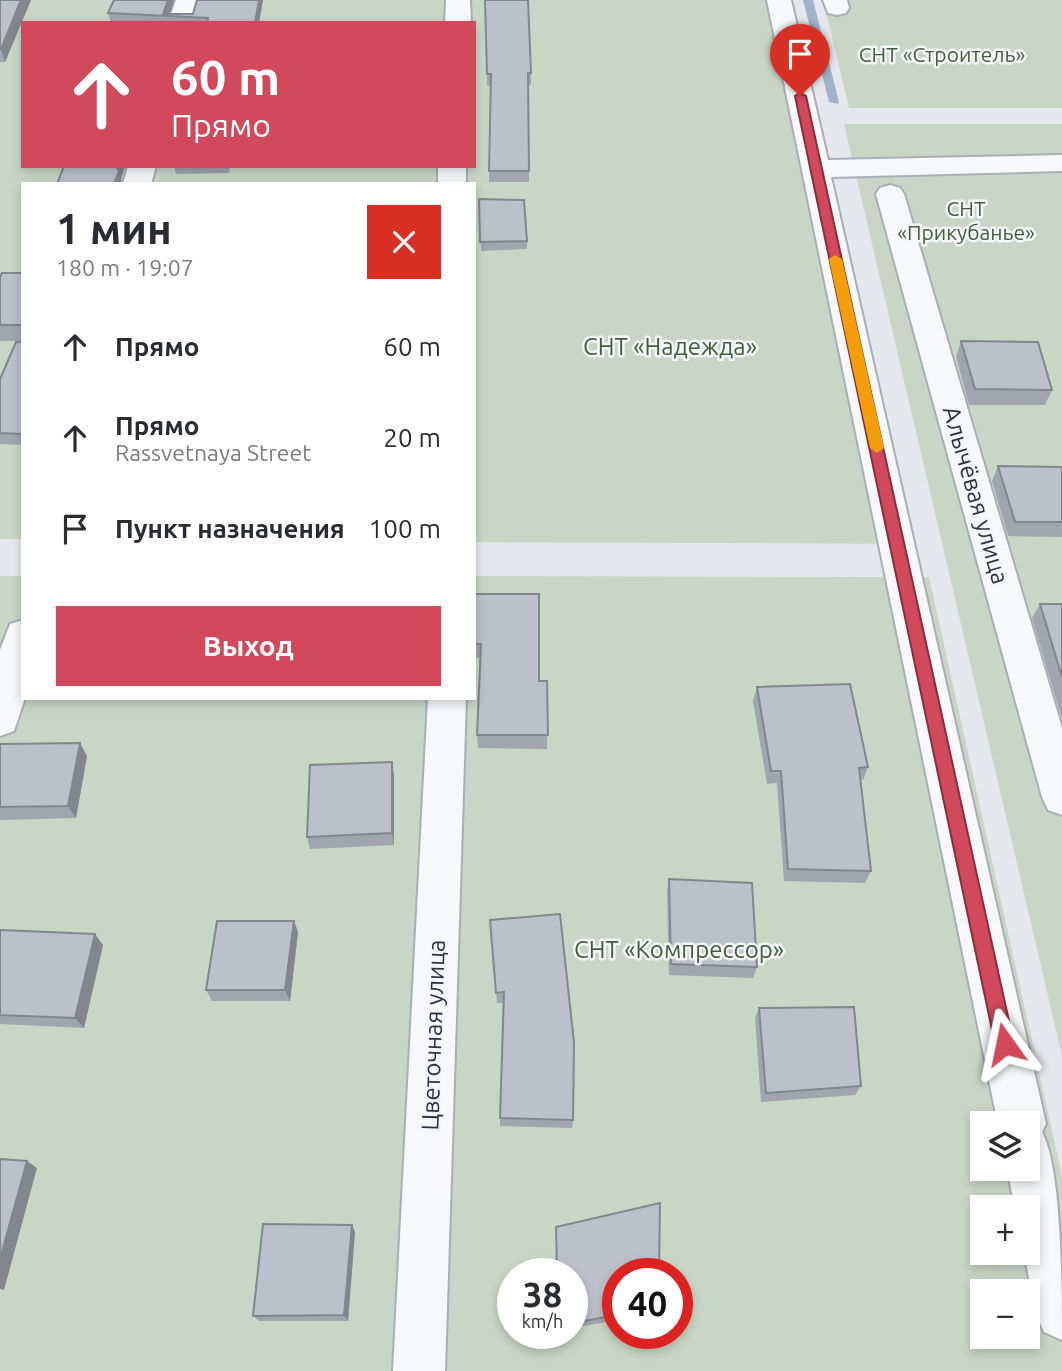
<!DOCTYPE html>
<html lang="ru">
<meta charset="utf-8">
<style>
:root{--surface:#fff;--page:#f2f2f3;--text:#2b2b33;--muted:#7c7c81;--accent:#d1495b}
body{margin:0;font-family:Ubuntu,sans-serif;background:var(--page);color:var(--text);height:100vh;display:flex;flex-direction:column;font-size:26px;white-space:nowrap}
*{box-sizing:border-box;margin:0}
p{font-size:23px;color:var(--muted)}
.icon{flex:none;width:38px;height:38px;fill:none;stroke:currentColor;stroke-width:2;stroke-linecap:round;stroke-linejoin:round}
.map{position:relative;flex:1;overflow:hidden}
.panel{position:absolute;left:21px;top:182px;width:455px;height:518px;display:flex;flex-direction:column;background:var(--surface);border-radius:0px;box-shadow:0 4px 10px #0003}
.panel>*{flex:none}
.top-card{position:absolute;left:21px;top:21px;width:455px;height:147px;border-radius:0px;box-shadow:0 4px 10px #0003;background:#d1495b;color:#fff;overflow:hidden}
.buttons{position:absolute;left:970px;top:1111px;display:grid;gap:14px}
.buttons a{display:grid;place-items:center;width:70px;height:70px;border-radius:0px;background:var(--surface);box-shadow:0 4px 10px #0003;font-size:35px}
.speed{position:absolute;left:497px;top:1258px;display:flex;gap:14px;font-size:35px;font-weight:700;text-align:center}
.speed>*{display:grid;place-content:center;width:91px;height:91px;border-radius:50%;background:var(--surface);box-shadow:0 4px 10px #0003;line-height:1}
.speed small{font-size:18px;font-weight:400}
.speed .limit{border:10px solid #d22;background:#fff;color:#111}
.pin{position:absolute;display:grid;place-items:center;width:60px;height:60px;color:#fff;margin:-72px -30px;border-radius:50% 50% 50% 0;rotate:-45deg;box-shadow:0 0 7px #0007}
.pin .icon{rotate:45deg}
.me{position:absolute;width:77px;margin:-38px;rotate:348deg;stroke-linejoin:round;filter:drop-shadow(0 0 5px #0008)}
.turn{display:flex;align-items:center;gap:24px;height:147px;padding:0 35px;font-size:32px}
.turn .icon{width:91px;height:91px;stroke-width:2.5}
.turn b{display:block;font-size:49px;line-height:60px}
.round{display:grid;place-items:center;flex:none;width:74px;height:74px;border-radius:0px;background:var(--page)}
.summary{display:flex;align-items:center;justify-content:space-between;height:119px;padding:0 35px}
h1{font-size:42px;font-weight:700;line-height:52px}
.action{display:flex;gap:14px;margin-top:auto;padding:14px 35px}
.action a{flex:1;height:80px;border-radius:0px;background:var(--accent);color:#fff;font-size:28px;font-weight:700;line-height:80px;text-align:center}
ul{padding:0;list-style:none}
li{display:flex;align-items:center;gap:21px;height:91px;padding:0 35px}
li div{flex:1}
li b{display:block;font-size:26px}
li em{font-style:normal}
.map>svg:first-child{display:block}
</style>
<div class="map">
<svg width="1062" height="1371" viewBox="0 0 1062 1371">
<rect width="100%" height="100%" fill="#e4e7ec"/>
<path fill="#c9d6c5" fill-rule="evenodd" d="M0,0h791l124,544 -441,-2v-358h-451v355h-23zM23,23h451v143h-451z
M823,0h239v108h-213z
M844,124h218v932z
M0,576h23v122h451v-122l455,1 133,599v195h-1062zM982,1124h45v45h-45zM982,1208h45v45h-45zM513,1274h59v60h-59zM618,1274h59v60h-59zM982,1292h45v45h-45z"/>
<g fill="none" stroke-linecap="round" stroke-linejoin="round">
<path fill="#9fb4cc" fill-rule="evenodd" d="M803,0h10l26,102 -1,2 -9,-2z"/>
<g stroke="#a9aeb7" stroke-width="4">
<path id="minor" d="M176,0h24l-6,23h-26z
M446,0h24l1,23h-26z
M767,0h24l37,160 234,-5v16l-231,6 215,947 -4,8c20,37 20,159 20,208l-18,-8 -8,-18 -12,-61h3v-45h-12l-8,-39h20v-45h-29z
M823,0h24l2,8 -3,5 -9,2 -9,-2z
M128,166h28l-5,18h-28z
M438,166h28v18h-28z
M890,185l10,3 4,6 158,534v87l-14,-5 -6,-13 -166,-603 4,-6z
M23,620v78h2l-11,33 -14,5v-86l10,-26z
M428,698h38l-21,673h-52z"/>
</g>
<use href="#minor" fill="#f7f8fa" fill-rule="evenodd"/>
</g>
<path fill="#a1a5ae" d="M0,0h31l-26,62h-5z
M114,0h60l-5,14h24l4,-14h66l-4,23h-148l-3,-10z
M485,0l46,73v12h-2v97h-40l1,-96h-3z
M174,166h56l-1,7 -53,1z
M479,199l48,42v8l-46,2z
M23,273v68h-23v-64z
M961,341l91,49 -7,15h-76l-13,-48z
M23,342v103l-23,-1v-65z
M998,466l64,1v70l-54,-1 -16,-55z
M474,594l65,87h8v68l-69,-1 -1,-13 3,-77h-6z
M1040,604h22v115l-30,-101z
M757,687l111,80 -5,13h-2l10,91 -6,12 -81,-2 -7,-98 -10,1 -14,-83z
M0,744l87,12 -11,62 -76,2z
M394,775v70l-84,4 -3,-12z
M669,879l88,88 -4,11 -84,-3 -2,-84z
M490,920l83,200 -1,8 -72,-2 3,-123h-6z
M294,921l4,11 -8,69h-78l-6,-11z
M0,930l95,4 8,11 -19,83 -84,-4z
M759,1008l102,78 -6,9 -94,7 -6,-84z
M556,1227l62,47v46l-46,8v-54h-15z
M355,1232l-7,89h-89l-6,-5z"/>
<path fill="#83868d" d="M21,0h10l-26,62 -4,-13z
M168,0h6l-5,16 -6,-2z
M259,0h4l-4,23h-4z
M116,166h9l-4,14 1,4h-8z
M80,743l7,13 -11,62 -8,-12z
M392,762l2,13v70l-2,-12z
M294,921l4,11 -8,69 -5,-11z
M95,934l8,11 -19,83 -9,-10z
M27,1161l10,7 -33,122 -4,-1v-30z
M352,1225l3,7 -7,89 -4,-6z"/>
<path fill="#bbc0ca" stroke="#83868d" stroke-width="2" d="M0,0h21l-20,49h-1z
M114,0h54l-5,14h30l4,-14h62l-4,23h-48l1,-5 -100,-5z
M485,0h43l3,73h-3l1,98h-40l2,-97h-4z
M64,166h52l3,5 -5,13h-57z
M479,199l45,1 3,41 -47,1z
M2,273h21v52h-23v-48z
M961,341l77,1 14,48 -77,-1z
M16,342h7v92l-23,-1v-54z
M998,466l64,1v55h-47z
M474,594h65v87h8l1,54h-71l4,-91h-7z
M1040,604h22v73z
M850,684l18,83 -9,1 12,103 -83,-2 -7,-98h-10l-14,-84z
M80,743l-12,63 -68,1v-63z
M392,762v71l-85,4 3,-72z
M669,879l83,4 5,84 -86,-3z
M560,914l14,129 -1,77 -73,-2 4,-126 -8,1 -6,-73z
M217,921h77l-9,69h-79z
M0,930l95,4 -20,84 -75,-3z
M854,1007l7,79 -95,7 -7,-85z
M0,1159l27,2 -27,98z
M660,1203l-1,71h-41v41l-46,8v-49h-15l-1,-47z
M263,1224l89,1 -8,90 -91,1z"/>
<path fill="#d1495b" stroke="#882f3b" stroke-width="2" d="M800,93l6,3 208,948 -3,6 -6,3 -7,-3 -3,-6 -200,-948z"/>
<path fill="#f59e0b" d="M835,255l7,4 42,189 -7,5 -7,-5 -41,-189z"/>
<g text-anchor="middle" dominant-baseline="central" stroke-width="5" stroke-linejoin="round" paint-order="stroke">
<g font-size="21" fill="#3f6138" stroke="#f4f6f9">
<text x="942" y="54">СНТ «Строитель»</text>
<text x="966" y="208">СНТ<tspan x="966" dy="24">«Прикубанье»</tspan></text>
</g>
<g font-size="24" fill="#3f6138" stroke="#f4f6f9">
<text x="670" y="346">СНТ «Надежда»</text>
<text x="679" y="949">СНТ «Компрессор»</text>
</g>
<g font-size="24" fill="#2b3445" stroke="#f4f6f9">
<text transform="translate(976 495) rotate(74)">Алычёвая улица</text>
<text transform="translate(433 1035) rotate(-88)">Цветочная улица</text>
</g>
</g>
</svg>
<div class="buttons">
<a><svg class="icon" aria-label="layers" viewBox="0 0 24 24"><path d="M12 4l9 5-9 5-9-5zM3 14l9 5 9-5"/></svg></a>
<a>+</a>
<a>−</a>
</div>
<div class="speed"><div>38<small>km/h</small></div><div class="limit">40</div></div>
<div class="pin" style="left:800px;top:96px;background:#d93025"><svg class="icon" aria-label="arrive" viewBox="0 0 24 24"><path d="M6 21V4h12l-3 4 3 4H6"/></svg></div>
<svg class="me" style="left:1005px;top:1044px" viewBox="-20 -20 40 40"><path d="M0-17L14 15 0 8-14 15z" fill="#d1495b" stroke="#fff" stroke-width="4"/></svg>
<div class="top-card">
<div class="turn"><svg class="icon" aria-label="ahead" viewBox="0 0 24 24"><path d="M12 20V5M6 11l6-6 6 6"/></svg><div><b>60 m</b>Прямо</div></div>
</div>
<section class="panel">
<div class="summary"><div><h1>1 мин</h1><p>180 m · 19:07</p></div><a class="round" style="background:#d93025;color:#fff"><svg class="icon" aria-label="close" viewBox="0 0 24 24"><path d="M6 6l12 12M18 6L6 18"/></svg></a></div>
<ul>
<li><svg class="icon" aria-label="ahead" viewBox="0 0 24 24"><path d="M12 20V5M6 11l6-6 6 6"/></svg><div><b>Прямо</b></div><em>60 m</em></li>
<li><svg class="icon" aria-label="ahead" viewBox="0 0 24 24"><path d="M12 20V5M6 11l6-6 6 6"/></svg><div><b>Прямо</b><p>Rassvetnaya Street</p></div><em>20 m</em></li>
<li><svg class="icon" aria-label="arrive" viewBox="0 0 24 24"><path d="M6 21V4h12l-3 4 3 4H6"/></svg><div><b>Пункт назначения</b></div><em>100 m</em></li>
</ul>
<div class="action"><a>Выход</a></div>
</section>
</div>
